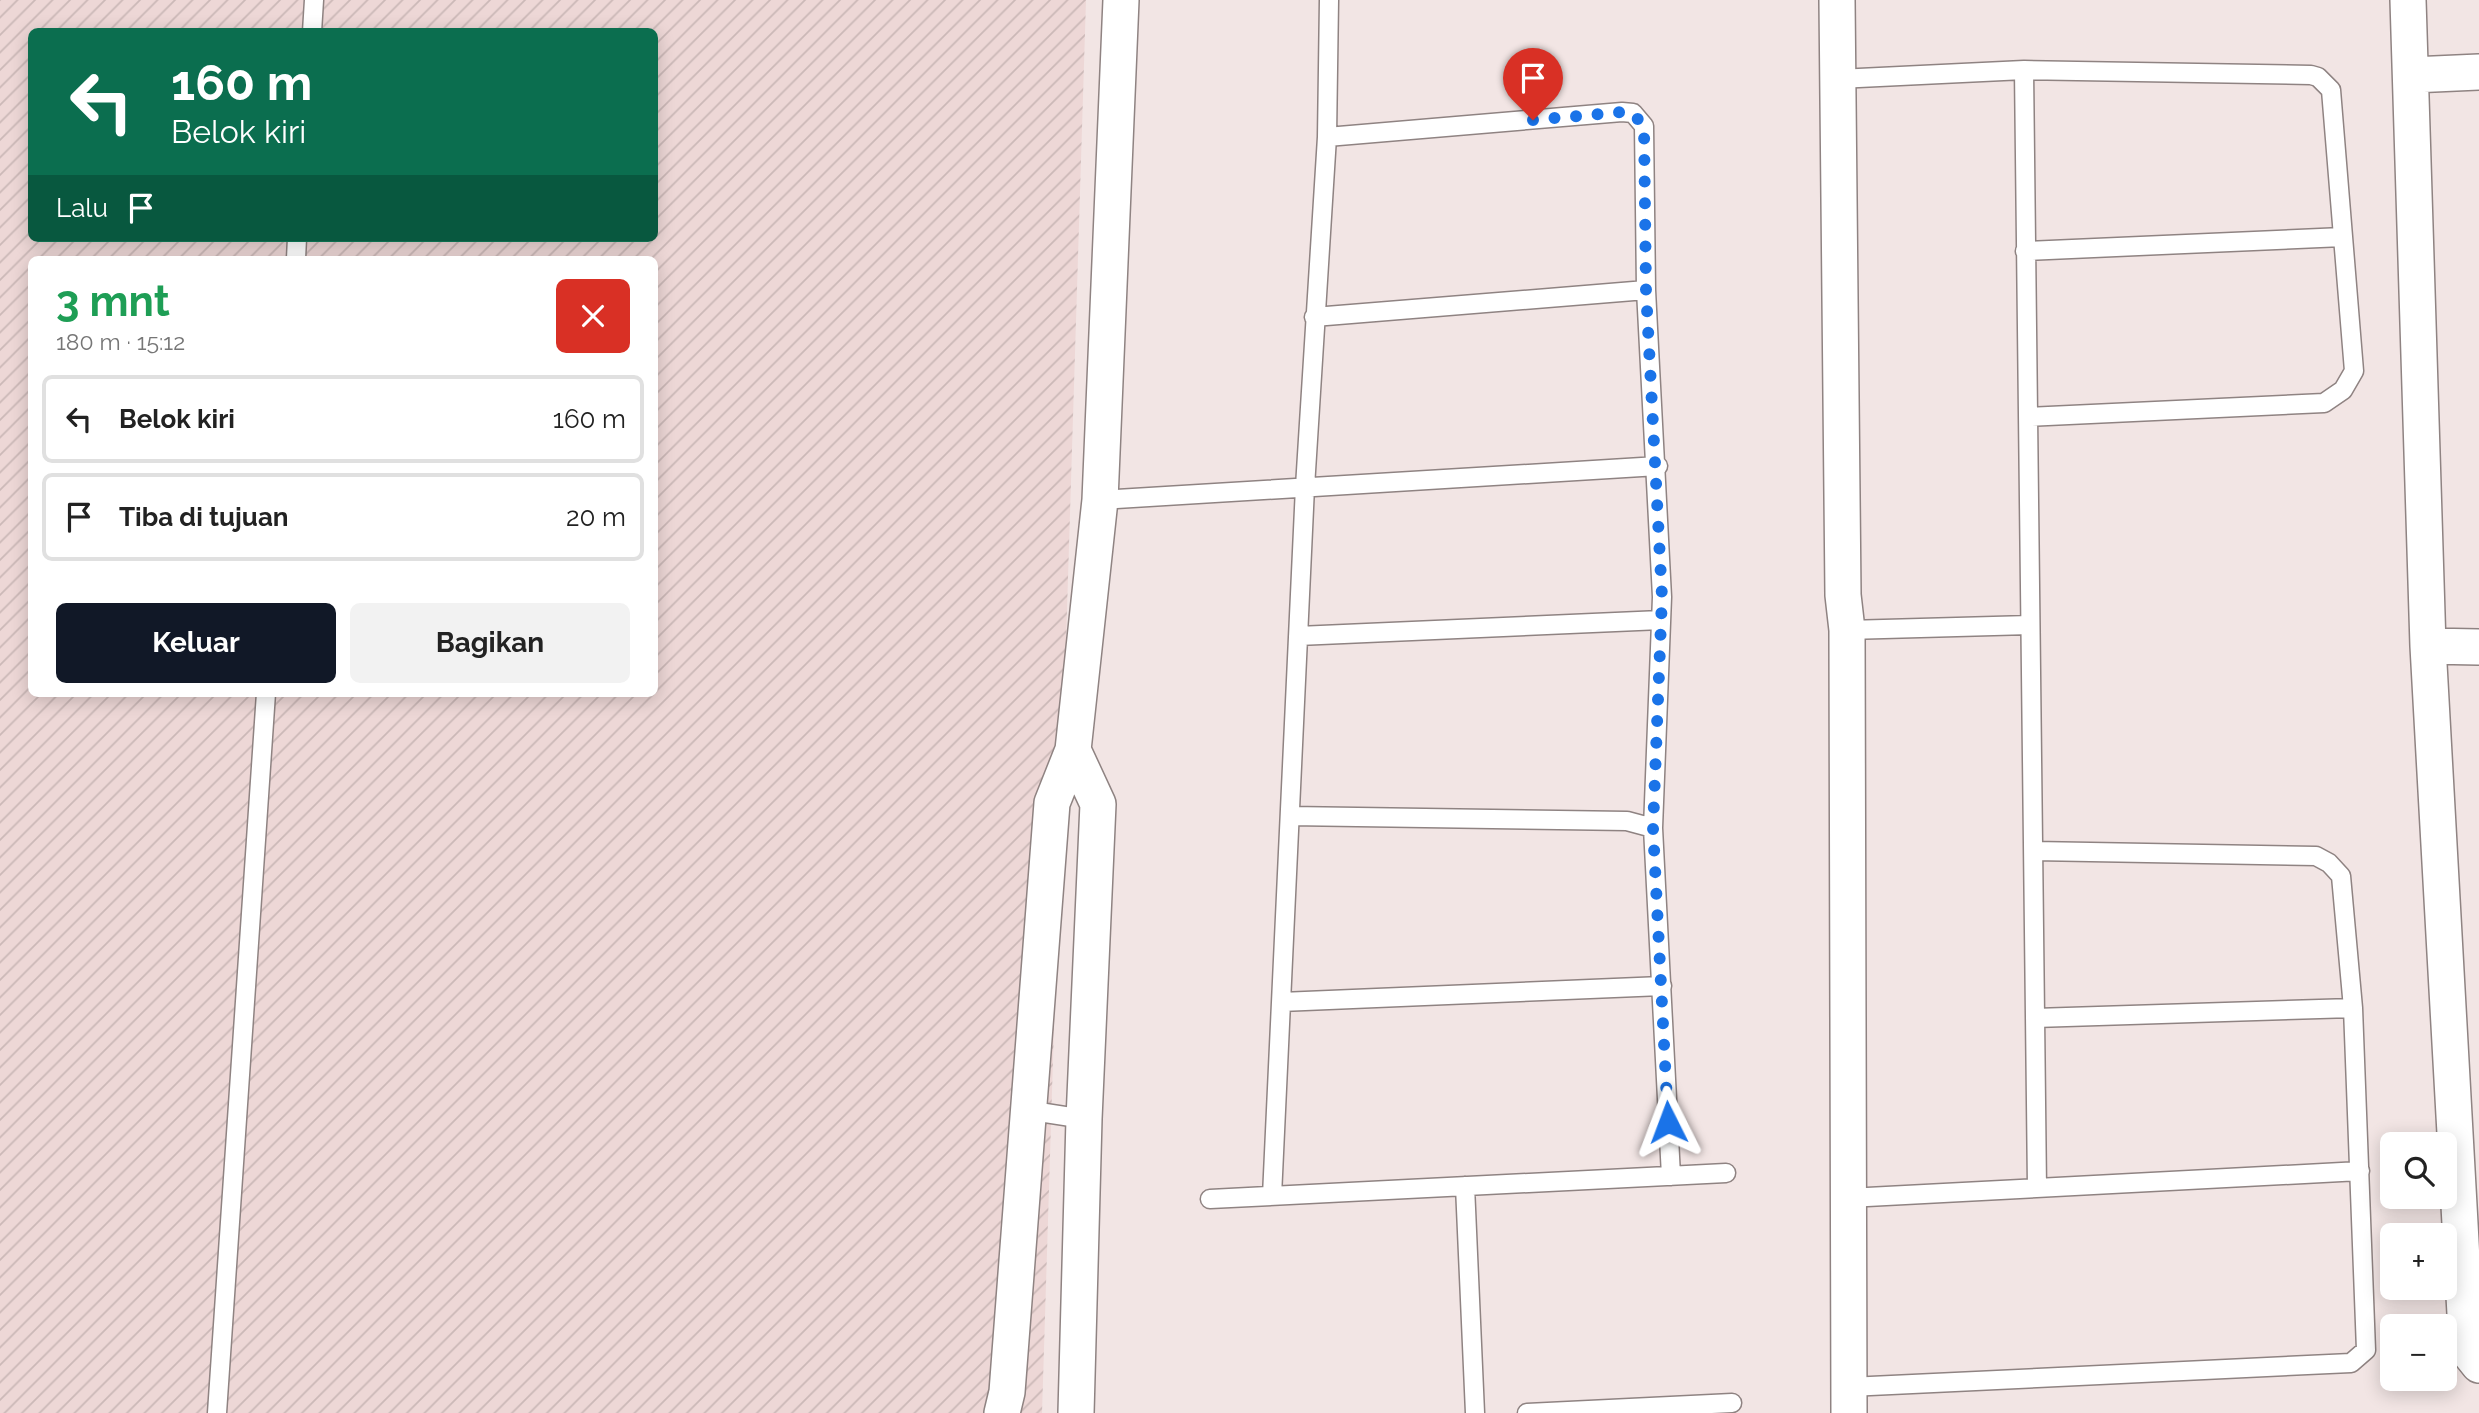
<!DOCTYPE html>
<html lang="id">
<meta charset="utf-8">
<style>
:root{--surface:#fff;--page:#f2f2f2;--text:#222;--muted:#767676;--line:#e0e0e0;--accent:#111827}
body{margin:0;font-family:Raleway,sans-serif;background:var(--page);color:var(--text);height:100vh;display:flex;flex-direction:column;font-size:26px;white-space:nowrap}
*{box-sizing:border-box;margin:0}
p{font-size:23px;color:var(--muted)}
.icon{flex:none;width:38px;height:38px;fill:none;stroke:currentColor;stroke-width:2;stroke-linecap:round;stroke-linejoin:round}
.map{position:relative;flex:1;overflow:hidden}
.panel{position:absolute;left:28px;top:256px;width:630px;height:441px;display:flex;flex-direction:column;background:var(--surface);border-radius:10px;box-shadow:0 4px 18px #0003}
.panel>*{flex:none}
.banner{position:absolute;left:28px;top:28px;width:630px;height:214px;border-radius:10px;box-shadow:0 4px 18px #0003;background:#0b6e4f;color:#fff;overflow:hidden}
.fabs{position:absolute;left:2380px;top:1132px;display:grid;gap:14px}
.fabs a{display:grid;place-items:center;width:77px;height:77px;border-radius:10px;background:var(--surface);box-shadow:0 4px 18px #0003;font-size:35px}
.pin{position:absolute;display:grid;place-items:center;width:60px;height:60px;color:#fff;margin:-72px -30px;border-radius:50% 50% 50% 0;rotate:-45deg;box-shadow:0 0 7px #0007}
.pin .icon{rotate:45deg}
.me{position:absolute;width:77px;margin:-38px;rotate:357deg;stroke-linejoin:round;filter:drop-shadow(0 0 5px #0008)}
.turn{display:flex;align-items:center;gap:24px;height:147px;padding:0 28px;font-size:32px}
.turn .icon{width:91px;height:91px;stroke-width:2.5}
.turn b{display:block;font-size:49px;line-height:60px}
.then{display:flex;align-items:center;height:66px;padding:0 28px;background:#0003;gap:14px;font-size:26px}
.round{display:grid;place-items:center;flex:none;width:74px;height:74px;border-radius:10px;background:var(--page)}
.head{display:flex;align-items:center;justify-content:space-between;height:119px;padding:0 28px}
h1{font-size:42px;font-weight:700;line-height:52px;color:#1e9e55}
.action{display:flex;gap:14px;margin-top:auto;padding:14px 28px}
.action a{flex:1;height:80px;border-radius:10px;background:var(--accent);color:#fff;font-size:28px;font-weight:700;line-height:80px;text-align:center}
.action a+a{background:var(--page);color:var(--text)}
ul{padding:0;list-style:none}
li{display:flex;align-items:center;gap:21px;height:88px;margin:0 14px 10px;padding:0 14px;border:4px solid var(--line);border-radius:10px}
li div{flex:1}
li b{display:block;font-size:26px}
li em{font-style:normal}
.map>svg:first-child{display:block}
</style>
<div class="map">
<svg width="2479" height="1413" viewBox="0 0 2479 1413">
<defs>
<pattern id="industrial-furrows" width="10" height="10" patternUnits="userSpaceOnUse" patternTransform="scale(1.75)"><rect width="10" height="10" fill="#edd7d6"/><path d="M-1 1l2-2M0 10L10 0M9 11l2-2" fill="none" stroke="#cbb8b7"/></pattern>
</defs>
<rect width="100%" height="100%" fill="#f2e5e4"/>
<path fill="url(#industrial-furrows)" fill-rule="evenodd" d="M0,0h1086l-44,1413h-1042zM32,32h622v206h-622zM32,259h622v434h-622z"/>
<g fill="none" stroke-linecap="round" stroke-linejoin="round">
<g stroke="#8f8382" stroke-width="21">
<path id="service" d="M312,32l2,-32
M2024,70l13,1118
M1838,79l186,-9 287,5 7,2 13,13 23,281 -11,19 -19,13 -295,14
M1327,137l295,-25 11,1 11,13 2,164 16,307 -9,231
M2025,251l318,-14
M296,259l1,-21
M1314,317l332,-27
M1100,500l558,-34
M1847,630l183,-5
M1298,636l363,-16
M1290,816l337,5 26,7 18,348
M1281,1002l381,-16
M2035,1018l318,-10
M1026,1110l58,9
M1465,1186l10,227
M1272,1196l33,-709 22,-350 2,-137
M1848,1198l512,-27
M1210,1199l516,-26
M1849,1387l502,-24 15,-13 -13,-342 -12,-132 -12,-13 -13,-7 -282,-5
M217,1413l49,-720
M1527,1413l205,-10"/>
</g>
<g stroke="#8f8382" stroke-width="38">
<path id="minor" d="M1837,0l6,595 4,35 2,783
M2408,0l20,646 39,704 12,15
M2412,75l67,-3
M2428,646l51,1
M1073,750l25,54 -14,315 -8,294
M1002,1413l5,-21 45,-589 21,-53 27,-250 21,-500"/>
</g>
<use href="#service" stroke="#fff" stroke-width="18"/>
<use href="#minor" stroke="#fff" stroke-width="35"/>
</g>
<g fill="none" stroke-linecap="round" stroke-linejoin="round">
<path stroke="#1a73e8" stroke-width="12" stroke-dasharray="0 21.6" d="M1533,120l89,-8 11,1 11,14 2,163 16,307 -9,231 15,294"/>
</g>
</svg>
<div class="fabs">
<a><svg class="icon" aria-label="search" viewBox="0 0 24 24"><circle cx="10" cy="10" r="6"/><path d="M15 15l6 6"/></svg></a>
<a>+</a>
<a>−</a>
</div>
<div class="pin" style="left:1533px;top:120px;background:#d93025"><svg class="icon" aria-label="arrive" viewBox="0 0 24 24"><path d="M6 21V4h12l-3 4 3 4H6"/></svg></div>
<svg class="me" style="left:1668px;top:1122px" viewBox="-20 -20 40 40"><path d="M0-17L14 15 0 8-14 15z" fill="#1a73e8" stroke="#fff" stroke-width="4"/></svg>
<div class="banner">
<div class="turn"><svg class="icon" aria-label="left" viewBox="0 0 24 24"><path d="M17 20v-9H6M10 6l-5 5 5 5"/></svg><div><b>160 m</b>Belok kiri</div></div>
<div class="then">Lalu<svg class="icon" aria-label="arrive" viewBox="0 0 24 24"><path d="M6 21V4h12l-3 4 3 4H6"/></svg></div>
</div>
<section class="panel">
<div class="head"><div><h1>3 mnt</h1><p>180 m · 15:12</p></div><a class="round" style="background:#d93025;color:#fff"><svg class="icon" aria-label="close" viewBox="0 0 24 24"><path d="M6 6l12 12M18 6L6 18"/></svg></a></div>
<ul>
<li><svg class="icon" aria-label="left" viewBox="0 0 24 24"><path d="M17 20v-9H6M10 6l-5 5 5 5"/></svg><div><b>Belok kiri</b></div><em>160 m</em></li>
<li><svg class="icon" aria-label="arrive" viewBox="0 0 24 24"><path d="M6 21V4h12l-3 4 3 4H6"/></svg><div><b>Tiba di tujuan</b></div><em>20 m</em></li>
</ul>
<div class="action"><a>Keluar</a><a>Bagikan</a></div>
</section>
</div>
